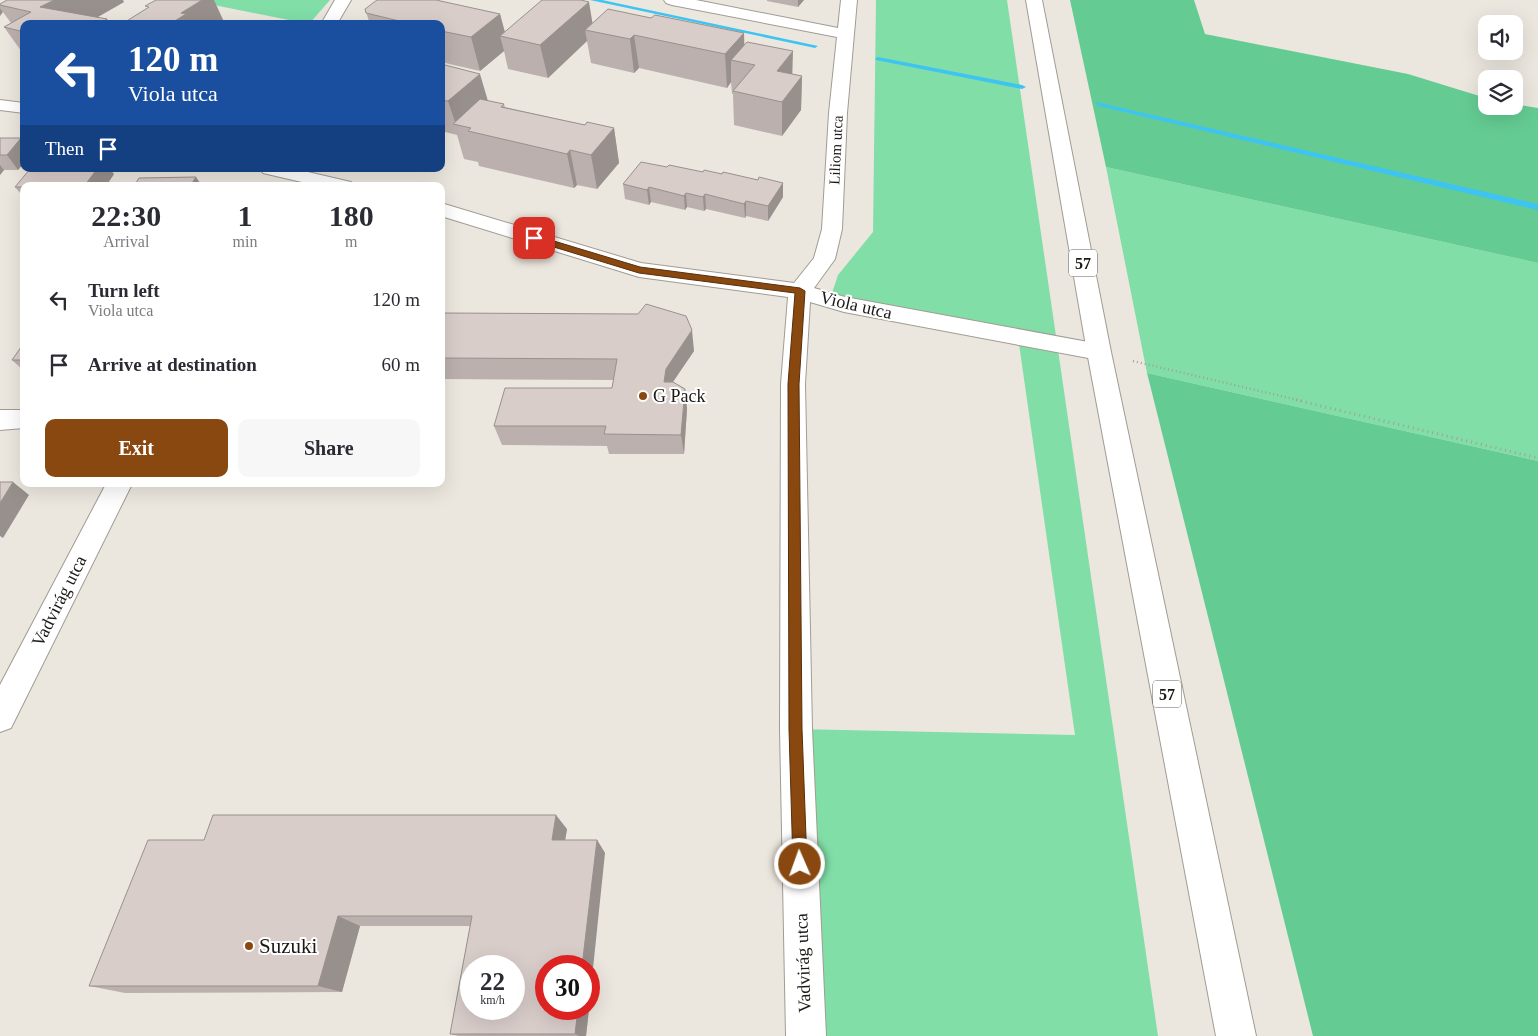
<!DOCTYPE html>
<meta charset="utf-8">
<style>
:root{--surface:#fff;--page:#f7f7f7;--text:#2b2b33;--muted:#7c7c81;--accent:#88480f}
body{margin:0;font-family:"Times New Roman",serif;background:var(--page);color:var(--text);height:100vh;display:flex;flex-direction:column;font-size:19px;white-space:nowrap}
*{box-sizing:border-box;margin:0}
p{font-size:16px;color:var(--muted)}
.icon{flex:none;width:28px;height:28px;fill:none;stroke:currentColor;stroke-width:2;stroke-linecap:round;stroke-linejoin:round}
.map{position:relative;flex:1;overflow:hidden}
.details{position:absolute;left:20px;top:182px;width:425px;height:305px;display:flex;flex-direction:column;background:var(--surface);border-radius:10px;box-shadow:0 5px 20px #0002}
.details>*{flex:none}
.hud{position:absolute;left:20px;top:20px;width:425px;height:152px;border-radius:10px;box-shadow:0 5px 20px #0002;background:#1a4fa0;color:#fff;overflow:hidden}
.fabs{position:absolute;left:1478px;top:15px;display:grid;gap:10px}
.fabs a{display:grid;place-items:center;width:45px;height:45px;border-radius:10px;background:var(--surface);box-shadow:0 5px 20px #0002;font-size:25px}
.speed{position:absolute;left:460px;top:955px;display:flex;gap:10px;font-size:25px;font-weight:700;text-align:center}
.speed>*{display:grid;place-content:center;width:65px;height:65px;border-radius:50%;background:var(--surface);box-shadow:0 5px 20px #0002;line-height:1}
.speed small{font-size:12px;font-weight:400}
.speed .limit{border:8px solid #d22;background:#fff;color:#111}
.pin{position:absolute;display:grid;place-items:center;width:42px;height:42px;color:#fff;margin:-21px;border-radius:10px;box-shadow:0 2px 8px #0006}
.me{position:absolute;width:55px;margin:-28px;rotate:358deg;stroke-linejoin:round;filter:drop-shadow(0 0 4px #0008)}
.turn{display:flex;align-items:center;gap:18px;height:105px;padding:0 25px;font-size:22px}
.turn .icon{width:65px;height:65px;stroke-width:2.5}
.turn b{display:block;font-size:35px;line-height:42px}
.then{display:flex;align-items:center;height:48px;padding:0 25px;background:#0003;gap:10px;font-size:19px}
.eta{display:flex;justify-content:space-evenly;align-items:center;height:85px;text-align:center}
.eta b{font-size:30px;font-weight:700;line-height:35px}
.primary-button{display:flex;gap:10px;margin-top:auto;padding:10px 25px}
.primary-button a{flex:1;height:58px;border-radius:10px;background:var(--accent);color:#fff;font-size:20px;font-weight:700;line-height:58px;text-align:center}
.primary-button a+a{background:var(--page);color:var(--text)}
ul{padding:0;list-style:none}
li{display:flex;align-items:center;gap:15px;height:65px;padding:0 25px}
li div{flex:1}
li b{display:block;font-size:19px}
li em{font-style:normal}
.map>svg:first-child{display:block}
</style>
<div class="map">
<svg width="1538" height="1036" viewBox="0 0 1538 1036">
<rect width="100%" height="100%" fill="#ece7de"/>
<path fill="#81dea7" d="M189,0h141l-21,24z
M876,0h131l151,1036h-357l-5,-307 279,6 -57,-398 -191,-29 11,-33 35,-43z
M1106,167l432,96v198l-391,-88z"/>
<path fill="#64cc92" d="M1070,0h124l11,34 203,40 78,24v8h28v-2l24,4v155l-432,-96z
M1147,373l391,88v575h-225z"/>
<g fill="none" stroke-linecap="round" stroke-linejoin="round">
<path fill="#3dc4f2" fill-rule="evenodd" d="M590,0h12l216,46 -3,2z
M878,57l144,28 4,2 -4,2 -146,-29 -1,-1z
M1096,102l442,102v6l-439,-104 -4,-2z"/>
<g stroke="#a19c93" stroke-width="2">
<path id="minor" d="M335,0h16l-14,24h-16z
M664,0h32l142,28 3,-28h16l-10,113 -5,116 -7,30 -21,29 31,9 254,47 8,2 4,6 -4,6 -8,2 -255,-48 -34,-10 -5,82 7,345 14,307h-40l-6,-307 1,-345 7,-87 -149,-20 -198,-61v-13l200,60 153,20 20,-25 8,-29 7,-116 8,-76 -165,-32 -6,-2z
M0,100l24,3v10l-24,-3z
M260,169h35l56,13 3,4h-35l-56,-13z
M0,410h24v18l-24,2z
M106,484h26l-121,244 -11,4v-47z"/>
</g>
<g stroke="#a19c93" stroke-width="2">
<path id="primary" d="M1026,0h16l69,352 145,684h-40l-129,-684z"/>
</g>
<path stroke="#a4a09a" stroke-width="2.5" stroke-dasharray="1 3" stroke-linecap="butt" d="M1133,361l169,40"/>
<path stroke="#a4a09a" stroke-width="3" stroke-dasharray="1 4" stroke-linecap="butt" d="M1296,400l242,58"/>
<use href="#minor" fill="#fff" fill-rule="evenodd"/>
<use href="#primary" fill="#fff" fill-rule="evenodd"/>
</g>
<path fill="#bbb0ae" d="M767,0h37l-6,7 -31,-6z
M124,2l-27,15 10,2 3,5h-86v31l-20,-28 7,-4 -11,-15v-4z
M365,9l135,5 5,18 87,-9 59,-5 93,15v12l48,29 10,2 -1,34 -19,26 -48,-11 -1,-31h-1l-1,-12 -4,6 -88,-20 -5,5 -43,-10 -4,-22 -39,37 -40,-9 -4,-18 -24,20 -39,-9v-38h-71z
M441,64l47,37 16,3 1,3 80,18 29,3 5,35 -22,26 -20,-4 -3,3 -95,-22 -1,-4 -14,-3 -7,-24 -16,-4z
M0,138h21l3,3v22l-6,7h-14l-4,5z
M667,167l116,16v14l-15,24 -22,-5 -1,2 -39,-9 -2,2 -17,-4 -2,3 -34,-8 -2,3 -24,-6 -2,-15z
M114,174l-8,12h-82v12l-9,-11z
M441,313l253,38 -21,31 12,7 2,20 -3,45h-75l-2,-8 -105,-1 -8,-19 118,-38 2,-8 -173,-1z
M24,343v28l-12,-11z
M567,829l-2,11h32l8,13 -59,156h43l-3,27h-128l-8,-2 20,-108h-110l-18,66 -217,1 -36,-7 115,-146z"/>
<path fill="#98908d" d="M54,0h69l1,2 -33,19 -51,-14z
M202,0h12l11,24h-55l11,-11z
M798,0h6l-6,7z
M589,2l5,30 -9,-2 2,11 -39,37 -8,-33z
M0,8l3,4 -3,4z
M500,14l6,23 -6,-1 4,15 -24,20 -9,-34z
M107,19l3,5h-11z
M744,33l1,30 -14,-3v22l-4,6 -2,-34z
M634,35l5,33 -5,5 -4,-34z
M793,51l-1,34 -15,-14z
M480,74l10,34 -34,17 -8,-24z
M802,76l-1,34 -19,26v-34z
M614,128l5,35 -22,26 -6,-34z
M21,138l3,3v22l-6,7 -11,-15z
M570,150l7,35 -3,3 -7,-34z
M0,165l4,5 -4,5z
M97,169h13l4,5 -8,12h-20l-1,-1z
M196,177l6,9h-12z
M783,183v14l-15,24v-15z
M649,187l2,15 -2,3 -2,-15z
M686,193l1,14 -2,3 -1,-14z
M705,194l1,15 -2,2 -1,-14z
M746,201v15l-1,2 -1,-14z
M692,330l2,21 -26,38 -4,-7 2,-13z
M685,389l2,20 -3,45 -3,-19z
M13,482l16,13 -26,43 -3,-2v-33z
M556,815l11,14 -4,24 -11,-13z
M597,840l8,13 -16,154v-41h-7z
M338,916l22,10 -18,66 -24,-6z
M578,1009h11l-3,27h-7l-4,-2z"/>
<path fill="#d9cdca" stroke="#98908d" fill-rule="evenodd" d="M7,0h47l-14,7 67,12 -8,5h-75v8l-20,-5 27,-15 -31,-7v-1z
M156,0h46l-21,13 5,1 -16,10h-48l27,-17 -4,-1z
M377,0h59l64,14 -29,23 -30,-6v-7h-29l-46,-11 -1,-4z
M542,0h39l8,2 -49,43 -40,-9z
M608,9l43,9 4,-3 89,18 -19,21 -91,-19 -4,4 -45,-9z
M747,42l46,9 -16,20 25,5 -20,26 -49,-11 22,-26 -24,-5z
M441,64l39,10 -32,27 -7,-1z
M480,99l24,5 -3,3 84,18 2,-3 27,6 -23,27 -21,-5 -3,4 -99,-23 3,-3 -18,-4z
M0,138h21l-14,17h-7z
M641,162l26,5 2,-2 34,7 1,-2 18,4 1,-2 35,8 1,-3 24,6 -15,23 -22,-5 -2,3 -39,-10 -2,3 -17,-4 -2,3 -35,-9 -2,3 -24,-6z
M30,169h67l-12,16 -61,1v1h-9z
M196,177l-6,9h-56l5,-8z
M646,304l40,12 6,14 -26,39 -2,13h9l12,7 -4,46 -77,-1 2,-8h-112l11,-38h107l5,-29 -176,-1v-45l197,1z
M24,343v17h-12z
M0,482h13l-13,21z
M213,815h343l-4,25h45l-15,126h-36v43h32l-3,25h-125l22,-118h-134l-20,70h-229l59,-146h56zM471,966h43v43h-43z"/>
<path fill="#88480f" stroke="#582f0a" d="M534,235l106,32 160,21 5,3 -6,93 3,345 5,135 -2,5 -5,2 -5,-2 -2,-5 -4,-135 -1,-345 7,-91 -156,-20 -108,-33v-4z"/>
<g fill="#88480f" stroke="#fff" stroke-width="2">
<circle cx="643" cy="396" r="5"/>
<circle cx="249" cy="946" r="5"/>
</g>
<g text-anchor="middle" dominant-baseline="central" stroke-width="4" stroke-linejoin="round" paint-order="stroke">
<g font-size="15" fill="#1c1a17" stroke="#fff">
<text transform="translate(836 150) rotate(-87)">Liliom utca</text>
</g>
<g fill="#fff" stroke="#605f5d" stroke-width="1">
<rect x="1069" y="249.5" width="28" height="27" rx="4"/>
<rect x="1153" y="680.5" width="28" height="27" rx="4"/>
</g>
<g font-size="16" font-weight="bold" fill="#1c1a17">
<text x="1083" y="263">57</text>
<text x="1167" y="694">57</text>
</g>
<g font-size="18" fill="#1c1a17" stroke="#fff">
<text transform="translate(856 305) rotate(13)">Viola utca</text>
<text transform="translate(59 601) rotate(-63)">Vadvirág utca</text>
<text transform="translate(803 963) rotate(-92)">Vadvirág utca</text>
</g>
<g font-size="18" fill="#1c1a17" stroke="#fff" text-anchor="start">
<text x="653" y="396">G Pack</text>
</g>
<g font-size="21" fill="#1c1a17" stroke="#fff" text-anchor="start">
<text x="259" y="946">Suzuki</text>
</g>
</g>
</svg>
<div class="fabs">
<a><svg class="icon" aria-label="sound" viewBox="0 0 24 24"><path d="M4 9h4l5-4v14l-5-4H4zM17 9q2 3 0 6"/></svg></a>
<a><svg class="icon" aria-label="layers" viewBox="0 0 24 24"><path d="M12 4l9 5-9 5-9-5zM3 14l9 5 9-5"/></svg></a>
</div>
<div class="speed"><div>22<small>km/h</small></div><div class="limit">30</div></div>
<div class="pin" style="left:534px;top:238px;background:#d93025"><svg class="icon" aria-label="arrive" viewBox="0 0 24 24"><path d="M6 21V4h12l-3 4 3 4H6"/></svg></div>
<svg class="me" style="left:800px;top:864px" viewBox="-20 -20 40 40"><circle r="17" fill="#88480f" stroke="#fff" stroke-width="3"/><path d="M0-11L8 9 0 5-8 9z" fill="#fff"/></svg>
<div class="hud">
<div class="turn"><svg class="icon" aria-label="left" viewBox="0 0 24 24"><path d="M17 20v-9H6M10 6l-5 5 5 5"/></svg><div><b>120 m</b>Viola utca</div></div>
<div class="then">Then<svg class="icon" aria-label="arrive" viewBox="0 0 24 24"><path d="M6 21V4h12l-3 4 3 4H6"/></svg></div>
</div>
<section class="details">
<div class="eta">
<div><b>22:30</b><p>Arrival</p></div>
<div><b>1</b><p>min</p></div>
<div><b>180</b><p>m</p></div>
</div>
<ul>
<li><svg class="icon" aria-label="left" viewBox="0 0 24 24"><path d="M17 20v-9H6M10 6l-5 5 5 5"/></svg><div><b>Turn left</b><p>Viola utca</p></div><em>120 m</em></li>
<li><svg class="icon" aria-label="arrive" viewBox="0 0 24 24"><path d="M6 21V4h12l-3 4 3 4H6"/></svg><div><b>Arrive at destination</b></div><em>60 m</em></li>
</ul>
<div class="primary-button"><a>Exit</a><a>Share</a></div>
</section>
</div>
